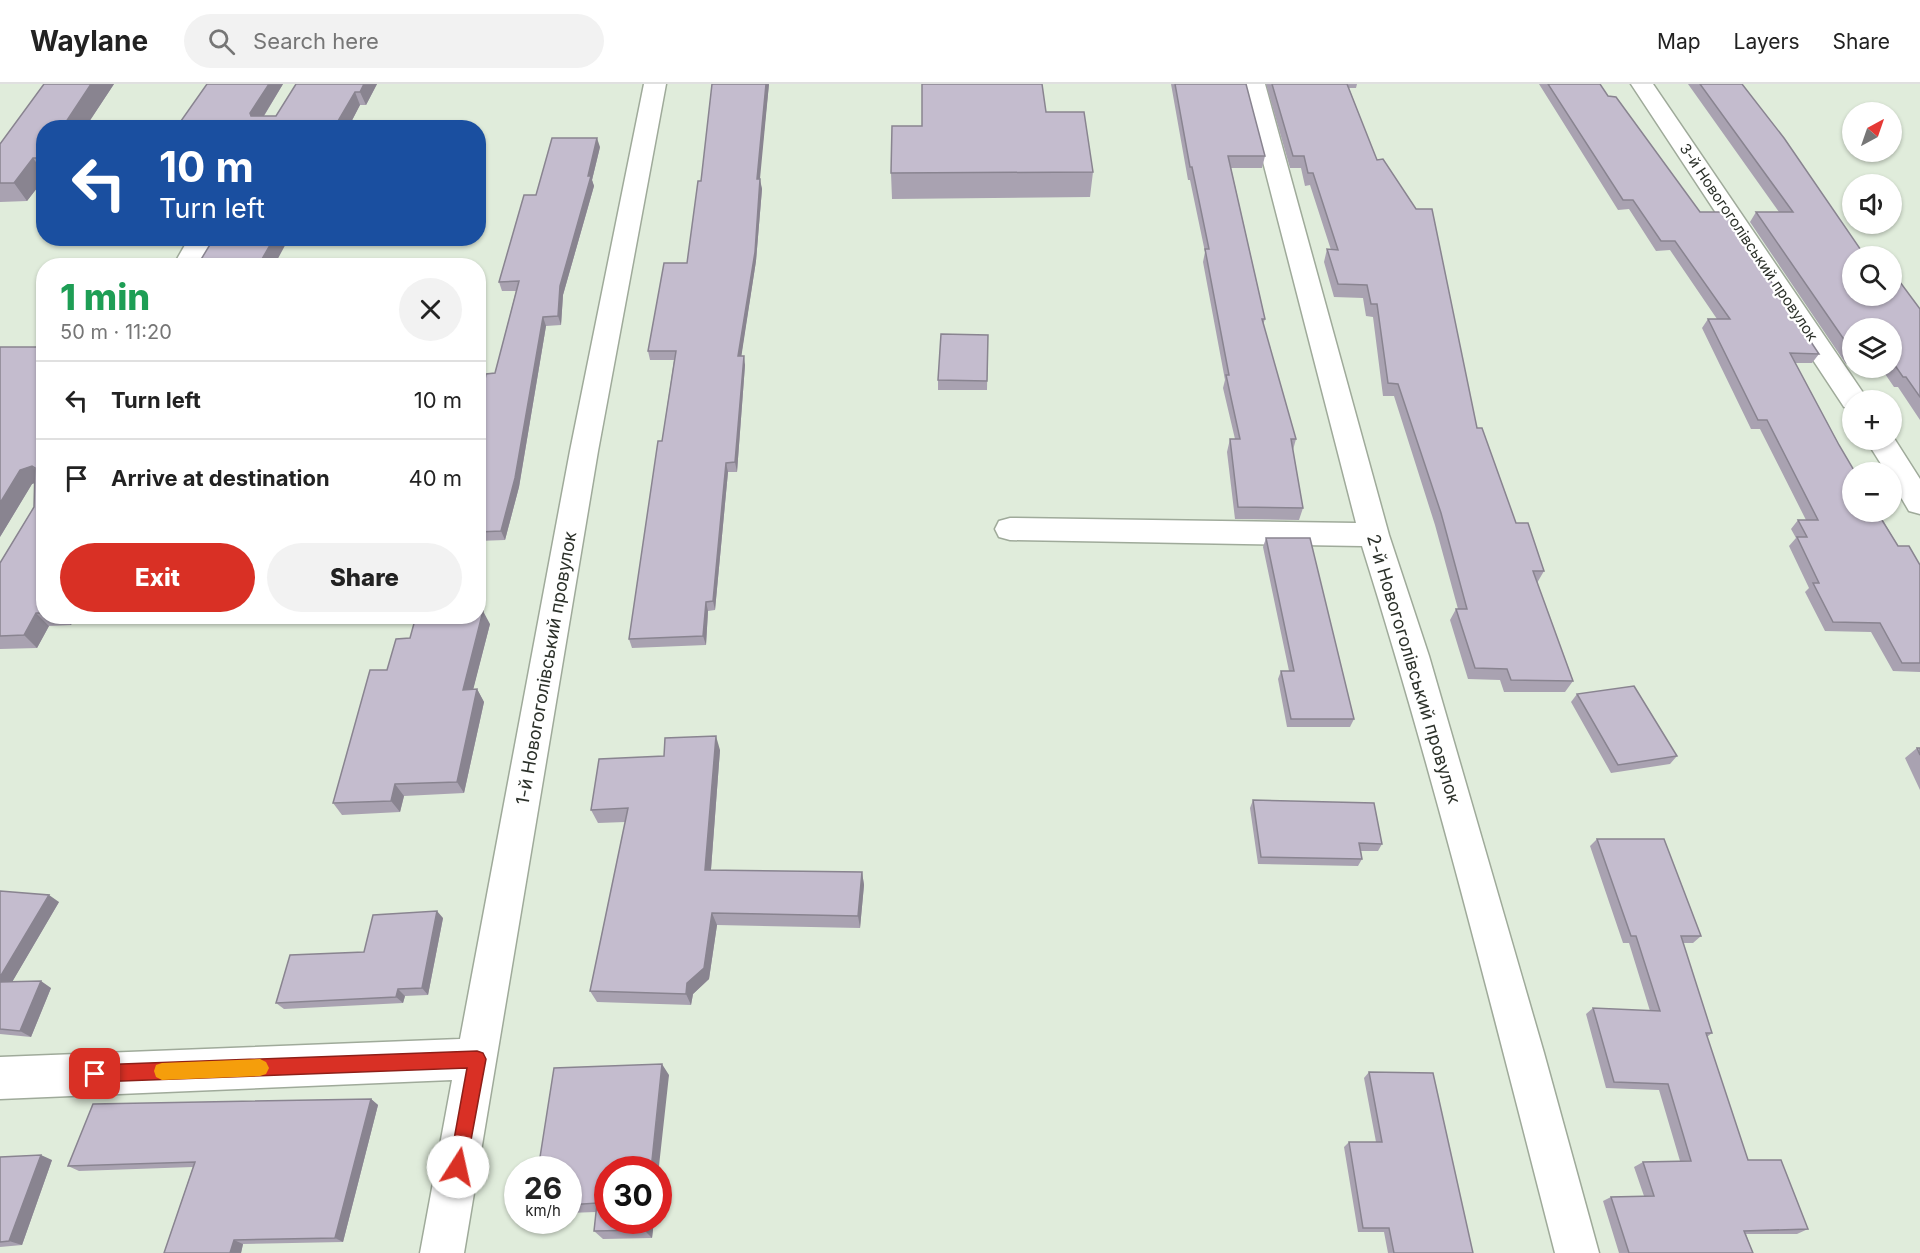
<!DOCTYPE html>
<meta charset="utf-8">
<style>
:root{--surface:#fff;--page:#f2f2f2;--text:#222;--muted:#767676;--line:#e0e0e0;--accent:#d93025}
body{margin:0;font-family:Inter,sans-serif;background:var(--page);color:var(--text);height:100vh;display:flex;flex-direction:column;font-size:22px;white-space:nowrap}
*{box-sizing:border-box;margin:0}
p{font-size:20px;color:var(--muted)}
.icon{flex:none;width:33px;height:33px;fill:none;stroke:currentColor;stroke-width:2;stroke-linecap:round;stroke-linejoin:round}
.map{position:relative;flex:1;overflow:hidden}
.side{position:absolute;left:36px;top:174px;width:450px;height:366px;display:flex;flex-direction:column;background:var(--surface);border-radius:24px;box-shadow:0 2px 4px #0004}
.side>*{flex:none}
.guide{position:absolute;left:36px;top:36px;width:450px;height:126px;border-radius:24px;box-shadow:0 2px 4px #0004;background:#1a4fa0;color:#fff;overflow:hidden}
.needle{width:39px;rotate:40deg}
.controls{position:absolute;left:1842px;top:18px;display:grid;gap:12px}
.controls a{display:grid;place-items:center;width:60px;height:60px;border-radius:50%;background:var(--surface);box-shadow:0 2px 4px #0004;font-size:30px}
.speed{position:absolute;left:504px;top:1072px;display:flex;gap:12px;font-size:30px;font-weight:700;text-align:center}
.speed>*{display:grid;place-content:center;width:78px;height:78px;border-radius:50%;background:var(--surface);box-shadow:0 2px 4px #0004;line-height:1}
.speed small{font-size:15px;font-weight:400}
.speed .limit{border:9px solid #d22;background:#fff;color:#111}
.pin{position:absolute;display:grid;place-items:center;width:51px;height:51px;color:#fff;margin:-26px;border-radius:12px;box-shadow:0 3px 9px #0006}
.me{position:absolute;width:66px;margin:-33px;rotate:10deg;stroke-linejoin:round;filter:drop-shadow(0 0 4px #0008)}
.turn{display:flex;align-items:center;gap:21px;height:126px;padding:0 24px;font-size:27px}
.turn .icon{width:78px;height:78px;stroke-width:2.5}
.turn b{display:block;font-size:42px;line-height:51px}
.round{display:grid;place-items:center;flex:none;width:63px;height:63px;border-radius:32px;background:var(--page)}
.headline{display:flex;align-items:center;justify-content:space-between;height:102px;padding:0 24px}
h1{font-size:36px;font-weight:800;line-height:45px;color:#1e9e55}
.action{display:flex;gap:12px;margin-top:auto;padding:12px 24px}
.action a{flex:1;height:69px;border-radius:36px;background:var(--accent);color:#fff;font-size:24px;font-weight:800;line-height:69px;text-align:center}
.action a+a{background:var(--page);color:var(--text)}
ul{padding:0;list-style:none}
li{display:flex;align-items:center;gap:18px;height:78px;padding:0 24px;border-top:2px solid var(--line)}
li div{flex:1}
li b{display:block;font-size:22px}
li em{font-style:normal}
header{display:flex;align-items:center;gap:36px;box-sizing:border-box;height:84px;padding:0 30px;background:var(--surface);border-bottom:2px solid var(--line)}
header strong{font-size:28px}
nav{display:flex;gap:33px;margin-inline-start:auto;font-size:21px}
.search{width:420px;height:54px;background:var(--page);display:flex;align-items:center;gap:15px;box-sizing:border-box;padding:0 21px;border-radius:33px;color:var(--muted);font-size:22px}
.map>svg:first-child{display:block}
</style>
<header>
<strong>Waylane</strong>
<div class="search"><svg class="icon" aria-label="search" viewBox="0 0 24 24"><circle cx="10" cy="10" r="6"/><path d="M15 15l6 6"/></svg>Search here</div>
<nav><a>Map</a><a>Layers</a><a>Share</a></nav>
</header>
<div class="map">
<svg width="1920" height="1169" viewBox="0 0 1920 1169">
<rect width="100%" height="100%" fill="#e0ecdb"/>
<g fill="none" stroke-linecap="round" stroke-linejoin="round">
<g stroke="#9faa9a" stroke-width="3">
<path id="minor" d="M644,0h22l-68,367 -134,802h-44l32,-173 -452,19v-42l460,-18 110,-588z
M1243,0h22l124,451 40,121 115,397 55,200h-44c-61,-236 -120,-474 -193,-707l-352,-6 -11,-3 -4,-8 4,-8 11,-3 346,5z
M1631,0h22l215,316h-16v9l-8,-2z
M189,154h25l-16,28h-25z
M1892,351l28,44v35l-11,-3 -17,-29v-10h-6l-20,-32h26z"/>
</g>
<use href="#minor" fill="#fff" fill-rule="evenodd"/>
</g>
<path fill="#a9a2b1" d="M44,0h70l-29,44h-41v51l-17,22 -27,1v-58z
M207,0h76l-19,32h12l20,-32h81l-11,21h-6l-12,23h-172z
M769,0l-10,95 3,10 -6,72 -15,95 4,9 -8,107h-9l-13,138 -7,1 -2,34 -74,3 -3,-9 33,-198 12,-81h-24l-2,-9 39,-88 14,-82z
M1171,0h75l19,72 -3,12h-31l34,151 -2,6 33,114 -3,11 10,58 -4,12 -64,-1 -8,-67 3,-13h5l-12,-51 2,-8 -22,-118 2,-10 -15,-72h-2z
M1266,0h91l-1,4h-7l128,340 39,95 28,48 -7,12 36,98 -8,11h-61l-4,-12 -32,-1 -18,-59 6,-11h2l-23,-84 -41,-129h-11l-10,-79 -7,-1 -3,-18 -29,-1 -10,-35 3,-13 4,1 -21,-65 -5,1 -4,-18h-11z
M1539,0h61l8,12 92,116 119,142 -7,9h-17l44,82 59,101 22,19v107l-27,-1 -22,-39 -46,-1 -20,-39 4,-4 -20,-42 7,-8 -5,-9 7,-9h8l-46,-91h-9l-49,-101 6,-9h9l-47,-69 -14,1 -27,-42 -11,1z
M1688,0h54l110,212 68,13v111l-22,-33h-4l-13,-19h11v-40h-40v36h-6l-96,-142 6,-10h23z
M1046,28l47,60 -3,25 -198,2 -1,-26 31,-47z
M600,63l-8,33 2,6 -31,109 -2,30 -15,1 -27,161 -14,53 -27,1v-134h2l15,-34 21,-82h-14l-3,-9 37,-87z
M988,251l-1,55h-49v-10z
M44,263v269h31l-4,9 -22,1 -12,22 -37,1v-86l34,-56v-24l-2,1 -32,53z
M1266,454l88,181 -4,8h-63l-9,-48 3,-8h8l-26,-124z
M490,540l-17,65h4l7,13 -20,91 -60,3 -4,16 -58,3 -9,-12 54,-133 23,-32z
M1577,610l100,62 -7,8 -59,9 -40,-71z
M1917,664h3v42l-15,-32z
M720,666l-9,120 151,2 2,13 -4,43 -143,-3 -8,54 -16,15 -2,11 -94,-3 -7,-11 35,-169 -27,1 -7,-13 73,-54z
M1253,716l129,44 -4,7h-17l1,8 -4,7 -100,-2 -8,-56z
M1597,755l104,97 -8,7h-10l29,90 -5,4 41,123 60,69 -11,5h-51l7,19h-134l-16,-52 8,-4 33,-1 -10,-29 9,-5 37,-1 -21,-71 -53,-2 -20,-74 7,-6 57,3 -21,-68h-6l-33,-97z
M0,807l59,11 -47,80 39,6 -20,49 -31,-3z
M443,834l-15,77 -23,1 -2,7 -119,6 -8,-6 88,-51z
M1369,988l104,181h-85l-4,-21h-26l-14,-85 5,-5h27l-12,-64z
M669,991l-61,146h46l-2,17 -49,1 -9,-8 2,-19 -28,1v-43z
M371,1015l7,6 -35,137 -100,2 -2,9h-77l29,-86 -114,4 -11,-5z
M0,1073l52,3 -30,85 -22,2z"/>
<path fill="#898490" d="M91,0h23l-29,44h-23z
M269,0h14l-26,43 -6,-11 -1,-3z
M364,0h13l-11,21 -6,-13z
M766,0h3l-10,105 -2,-10z
M355,8l5,13 -12,23h-14z
M597,54l3,9 -8,33 2,6 -31,109 -2,30 -3,-9 2,-30z
M33,74l11,15v6l-17,22 -13,-18z
M760,95l2,10 -6,72 -16,104 -2,-9z
M274,154h15l-15,28h-16z
M543,233l3,9 -27,161 -14,53 -4,-9z
M744,272l1,9 -8,107 -2,-10z
M726,379l2,9 -13,138 -2,-9z
M32,382l11,14 -11,4 -32,53v-34l20,-33z
M706,518l2,9 -2,34 -3,-9z
M483,527l7,13 -20,78 -7,-12z
M36,529l13,13 -12,22 -13,-13z
M62,532h13l-4,9z
M477,605l7,13 -20,91 -7,-11z
M716,652l4,14 -10,132 -5,-12z
M395,700l9,12 -4,16 -9,-11z
M862,788l2,13 -4,43 -2,-12z
M49,811l10,7 -51,87 -8,-5v-7z
M437,827l6,7 -15,77 -6,-7z
M712,829l5,12 -8,54 -16,15 -2,11 -5,-11 1,-11z
M41,897l10,7 -20,49 -11,-6z
M398,905l7,7 -2,7 -7,-6z
M662,980l7,11 -11,100v-5h-7z
M371,1015l7,6 -35,137 -8,-4z
M41,1071l11,5 -30,85 -13,-4z
M645,1137h9l-2,17 -8,-8z
M234,1156l9,4 -2,9h-11z"/>
<path fill="#c4bcce" stroke="#898490" stroke-width="1.5" d="M44,0h47l-29,44h-18v27l-2,3h-9l-19,25h-14v-39z
M207,0h62l-19,29 1,3h25l20,-32h68l-4,8h-5l-21,36h-158z
M712,0h54l-9,95h3l-5,73 -17,104h6l-9,106 -9,1 -13,138 -7,1 -3,34 -74,3 29,-198h4l14,-90h-28l16,-88h23l11,-82h3z
M922,0h120l4,28h38l9,60 -202,1 1,-47h30z
M1175,0h71l19,72h-37l37,163h-3l34,120h-5l12,69 -65,-1 -8,-68h10l-14,-64h3l-24,-126h4l-17,-82h-2z
M1272,0h75l30,76 6,-1 33,50h16l45,219h5l34,95h12l16,48h-11l40,110 -62,-1 -4,-11 -32,-1 -19,-59h11l-26,-96 -43,-129 -10,-1 -11,-79h-6l-4,-19 -29,-1 -11,-35 11,1 -25,-77h-5l-4,-17h-11z
M1548,0h52l8,12 8,1 84,115h25l94,142 -29,-1 49,92 16,27h-3v40h25l21,34h11l11,19v98h-18l-22,-40 -47,-1 -20,-39h6l-22,-46h10l-9,-17h20l-51,-100h-9l-50,-101h22l-55,-78h-14l-28,-41h-10z
M1700,0h42l42,54 81,118h-13v40h40v-14h8l20,27v88l-14,-20h-3l-11,-16v-33h-40v23l-96,-139h37z
M552,54h45l-9,38h3l-31,110 -2,30 -15,1 -28,161 -14,53 -23,1v-125h2l6,-33 9,-1 24,-92 -20,1 25,-87h12z
M214,154h60l-16,28h-61z
M941,250l47,1 -1,46 -49,-1z
M0,263h44v266h-8l-12,22 -24,1v-73l34,-56 1,-39 -3,-2 -12,4 -20,33z
M1266,454h44l44,181h-63l-10,-48h13z
M478,527h5l-20,79 14,-1 -20,93 -62,2 -4,17 -58,2 37,-133h17l9,-31 14,-1 6,-22h62z
M1634,602l43,70 -59,9 -41,-71z
M716,652l-11,134 157,2 -4,44 -146,-3 -8,55 -17,15 -1,11 -96,-3 38,-183 -37,2 8,-51 65,-3 1,-18z
M1917,664h3v7z
M1253,716l121,3 8,41 -23,-1 3,16 -101,-2z
M1597,755h67l37,97h-20l31,97h-6l42,127h33l27,69 -64,2 9,22h-124l-18,-56 43,-1 -11,-34 48,-1 -23,-77 -54,-2 -21,-74 67,3 -24,-75h-5z
M0,807l49,4 -49,82z
M437,827l-15,77 -24,1 -2,8 -120,6 14,-48 74,-3 9,-37z
M41,897l-21,50 -20,-2v-47z
M662,980l-11,106h-43v51h37l-1,9 -50,1 3,-28 -29,2v-35h-30l16,-102z
M1369,988l64,1 40,180h-79l-5,-25h-26l-14,-86h33z
M371,1015l-36,139 -101,2 -4,13h-66l31,-91 -127,4 25,-62z
M41,1071l-32,86 -9,1v-85z"/>
<path fill="#d93025" stroke="#8d1f18" stroke-width="1.5" d="M477,967l6,2 3,6 -20,108 -2,6 -6,3 -7,-3 -2,-6 18,-99 -372,14 -6,-2 -2,-6 2,-6 6,-3z"/>
<path fill="#f59e0b" d="M260,975l6,3 3,6 -3,6 -6,2 -98,4 -6,-3 -2,-6 2,-6 6,-2z"/>
<g text-anchor="middle" dominant-baseline="central" stroke-width="4.5" stroke-linejoin="round" paint-order="stroke">
<g font-size="15" fill="#2c312a" stroke="#fff">
<text transform="translate(1749 158) rotate(56)">3-й Новогоголівський провулок</text>
</g>
<g font-size="18" fill="#2c312a" stroke="#fff">
<text transform="translate(546 584) rotate(-80)">1-й Новогоголівський провулок</text>
<text transform="translate(1414 585) rotate(73)">2-й Новогоголівський провулок</text>
</g>
</g>
</svg>
<div class="controls">
<a><svg class="needle" viewBox="-14 -14 28 28"><path d="M0-13l5 13h-10z" fill="#e53935"/><path d="M0 13l5-13h-10z" fill="#767676"/></svg></a>
<a><svg class="icon" aria-label="sound" viewBox="0 0 24 24"><path d="M4 9h4l5-4v14l-5-4H4zM17 9q2 3 0 6"/></svg></a>
<a><svg class="icon" aria-label="search" viewBox="0 0 24 24"><circle cx="10" cy="10" r="6"/><path d="M15 15l6 6"/></svg></a>
<a><svg class="icon" aria-label="layers" viewBox="0 0 24 24"><path d="M12 4l9 5-9 5-9-5zM3 14l9 5 9-5"/></svg></a>
<a>+</a>
<a>−</a>
</div>
<div class="speed"><div>26<small>km/h</small></div><div class="limit">30</div></div>
<div class="pin" style="left:95px;top:990px;background:#d93025"><svg class="icon" aria-label="arrive" viewBox="0 0 24 24"><path d="M6 21V4h12l-3 4 3 4H6"/></svg></div>
<svg class="me" style="left:458px;top:1083px" viewBox="-20 -20 40 40"><circle r="19" fill="#fff"/><path d="M0-13L10 11 0 6-10 11z" fill="#d93025"/></svg>
<div class="guide">
<div class="turn"><svg class="icon" aria-label="left" viewBox="0 0 24 24"><path d="M17 20v-9H6M10 6l-5 5 5 5"/></svg><div><b>10 m</b>Turn left</div></div>
</div>
<section class="side">
<div class="headline"><div><h1>1 min</h1><p>50 m · 11:20</p></div><a class="round"><svg class="icon" aria-label="close" viewBox="0 0 24 24"><path d="M6 6l12 12M18 6L6 18"/></svg></a></div>
<ul>
<li><svg class="icon" aria-label="left" viewBox="0 0 24 24"><path d="M17 20v-9H6M10 6l-5 5 5 5"/></svg><div><b>Turn left</b></div><em>10 m</em></li>
<li><svg class="icon" aria-label="arrive" viewBox="0 0 24 24"><path d="M6 21V4h12l-3 4 3 4H6"/></svg><div><b>Arrive at destination</b></div><em>40 m</em></li>
</ul>
<div class="action"><a>Exit</a><a>Share</a></div>
</section>
</div>
